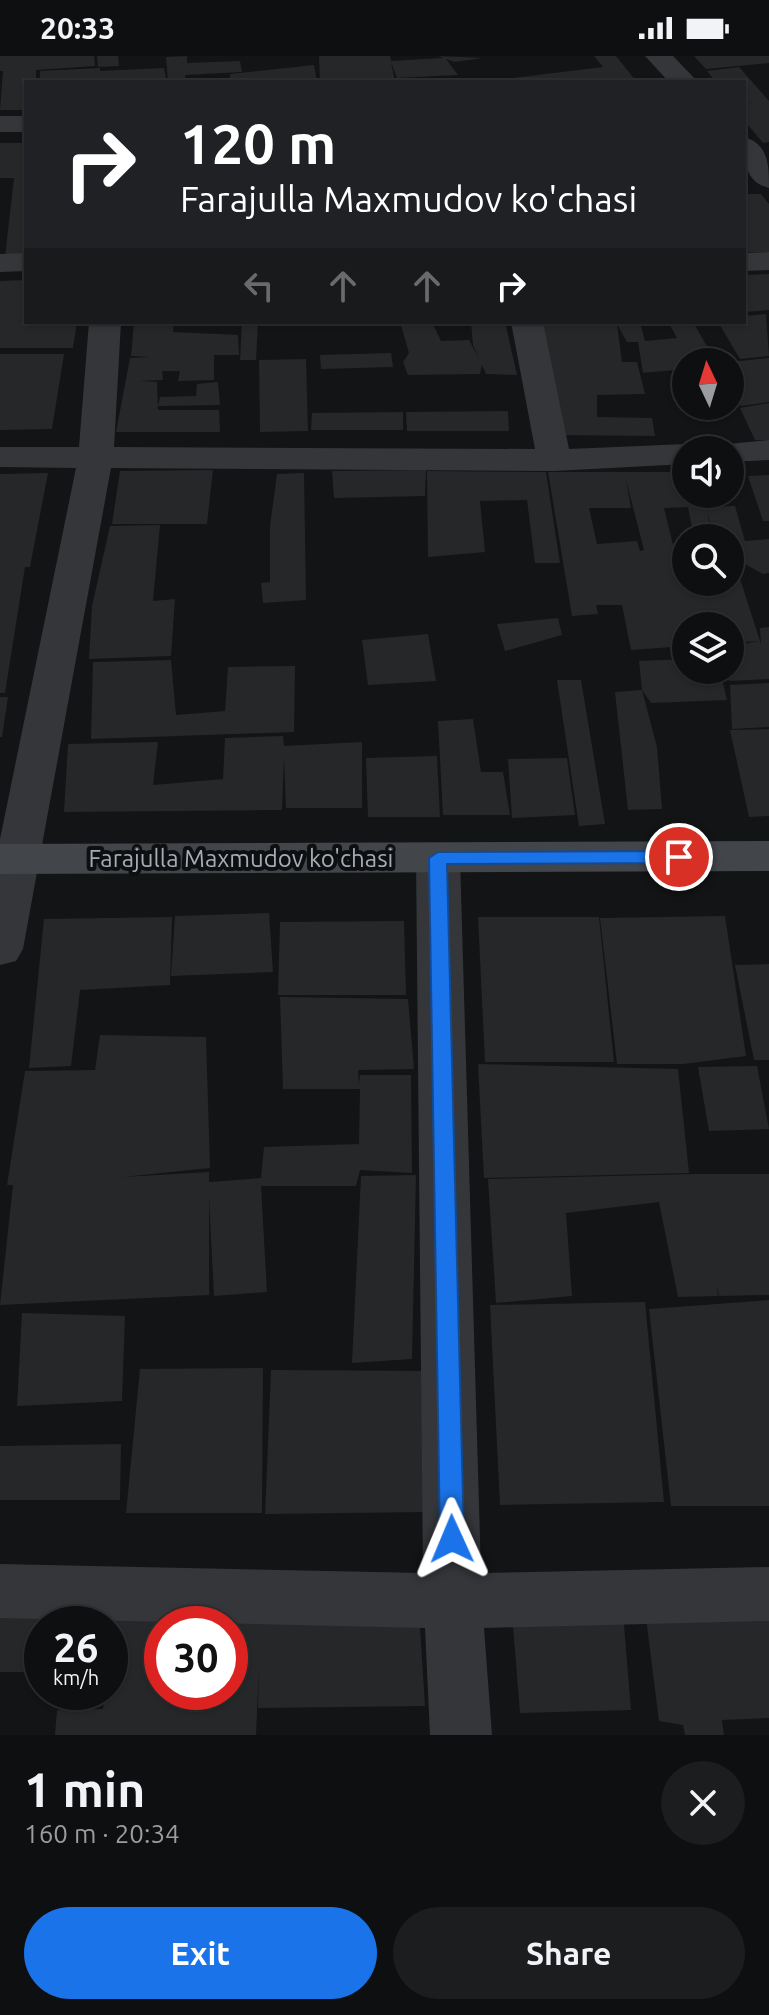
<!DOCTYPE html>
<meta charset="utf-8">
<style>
:root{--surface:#0e0f10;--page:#1c1d1e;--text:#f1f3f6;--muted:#9b9c9f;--line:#2e2f30;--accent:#1a73e8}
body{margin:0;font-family:Ubuntu,sans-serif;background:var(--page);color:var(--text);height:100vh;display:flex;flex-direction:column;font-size:30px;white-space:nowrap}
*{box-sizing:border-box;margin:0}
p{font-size:26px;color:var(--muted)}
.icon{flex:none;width:44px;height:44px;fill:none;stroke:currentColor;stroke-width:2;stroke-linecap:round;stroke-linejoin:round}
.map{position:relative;height:1679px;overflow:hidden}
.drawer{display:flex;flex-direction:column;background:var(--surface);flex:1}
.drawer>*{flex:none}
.top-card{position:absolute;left:24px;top:24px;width:722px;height:244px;border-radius:0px;box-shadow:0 2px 6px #0004,0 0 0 2px var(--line);background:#202124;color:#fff;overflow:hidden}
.needle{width:52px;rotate:356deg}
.buttons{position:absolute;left:672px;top:292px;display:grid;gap:16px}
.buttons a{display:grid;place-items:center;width:72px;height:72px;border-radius:50%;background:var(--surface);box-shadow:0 2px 6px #0004,0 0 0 2px var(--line);font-size:40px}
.speed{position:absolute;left:24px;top:1550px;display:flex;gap:16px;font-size:40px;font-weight:700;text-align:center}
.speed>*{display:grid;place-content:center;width:104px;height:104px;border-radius:50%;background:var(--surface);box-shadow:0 2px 6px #0004,0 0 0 2px var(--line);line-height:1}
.speed small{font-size:20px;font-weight:400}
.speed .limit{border:12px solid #d22;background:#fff;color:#111}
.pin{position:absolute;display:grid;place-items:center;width:68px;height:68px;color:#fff;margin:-34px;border:4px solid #fff;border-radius:50%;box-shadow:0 2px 8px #0007}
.me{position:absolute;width:88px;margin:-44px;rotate:359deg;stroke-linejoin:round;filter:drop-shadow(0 0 6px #0008)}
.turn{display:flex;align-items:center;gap:28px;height:168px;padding:0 24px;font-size:36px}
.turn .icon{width:104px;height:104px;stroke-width:2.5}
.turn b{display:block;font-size:56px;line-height:68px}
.lanes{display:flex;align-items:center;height:76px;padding:0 24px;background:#0003;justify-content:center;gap:40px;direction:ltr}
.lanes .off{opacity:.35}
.round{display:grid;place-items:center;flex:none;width:84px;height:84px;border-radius:42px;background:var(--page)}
.overview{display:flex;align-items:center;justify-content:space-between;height:136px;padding:0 24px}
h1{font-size:48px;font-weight:700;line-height:60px}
.primary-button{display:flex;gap:16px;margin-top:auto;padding:16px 24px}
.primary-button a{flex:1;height:92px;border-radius:48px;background:var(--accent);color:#fff;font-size:32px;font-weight:700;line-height:92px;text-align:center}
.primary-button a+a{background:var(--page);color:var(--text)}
.status{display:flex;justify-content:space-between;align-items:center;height:56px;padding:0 40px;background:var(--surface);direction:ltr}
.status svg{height:22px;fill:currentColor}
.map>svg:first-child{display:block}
</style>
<div class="status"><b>20:33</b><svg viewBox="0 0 49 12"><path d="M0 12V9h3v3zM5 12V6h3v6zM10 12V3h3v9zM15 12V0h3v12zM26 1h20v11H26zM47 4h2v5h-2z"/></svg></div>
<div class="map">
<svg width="769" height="1679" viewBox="0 0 769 1679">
<rect width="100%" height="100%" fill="#131415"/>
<path fill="#262729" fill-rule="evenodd" d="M0,0h94l1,10 -59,4v12h-10v28h-26l3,-39h-3z
M97,0h21l1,10 -21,1z
M187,0v7l53,-2 2,11 -57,3 1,7h-18l-2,-25z
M319,0h71l1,5 52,-3 -4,-2 44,2 -29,4 -8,-3 12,16 -61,3 -6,-16 4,20h-75z
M594,0h22l20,25 -120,1 -3,-4 90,-11z
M694,0h75v7l-63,6z
M314,9l3,17h-87v-8z
M739,11l30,34v41l-6,1 -19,-23v-17l9,-1h-9v-20h-28l-9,-11z
M100,12v3l64,-3 2,10 -126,4v-11z
M0,87h26v113l-21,1 9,-79h-14z
M744,138h17l8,10v48h-25z
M769,218v36l-25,2v-37z
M26,224v42h51l-4,26h-73v-67z
M766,258l3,42 -29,3 -22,-37h26v-6z
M134,266h40l-1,10 65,3 1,20h-25v25l-36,1 2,-10h-18l1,9 -23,1 17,1 1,28h61l1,22h-104l14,-74 19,-1 -18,-1z
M242,266h16l-2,38h-16z
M400,266h32l9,19 28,-1 10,19 -6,-14 -2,-23h34l12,53 -31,-1 -4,-9 -2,9 -72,1 -5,-13 6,-9z
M541,266h99l5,19 32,-3 -9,-16h25l23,40h-30v7l-43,4 -5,-31h-11l-10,-18 5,38h15l8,32 -48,1v22l55,1 3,18 -103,-1z
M391,297l2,14 -72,2 -1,-14z
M0,298h64l-12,75 -52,1z
M769,302v44l-28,4 -11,-20v-24z
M306,303l2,72 -48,1 -1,-72z
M218,326l2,23 -62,1 2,-9 36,-1 1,-12z
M769,347v37h-14l-15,-32z
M508,355l1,20h-102l-1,-19z
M403,356v18h-92l1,-17z
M213,414l-6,54h-95l8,-53z
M426,414l-1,26 -91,2 -2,-27z
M427,415l119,1 14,91h-25l-8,-63 -47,1 5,51 -57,5z
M548,416h138v22h18l8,44h-18l-6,-31 -24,1 10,41 12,-1v34h44v-22h4l26,81 -30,2v-17h-44v20l-55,4 -9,-45h-26l2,9 -26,2zM626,424l18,70 -4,1 -3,-10 -40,3 -8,-36h42z
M48,417l-18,94h-5l-20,126h-5v-219z
M304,417l2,127 -43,3 -2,-20 9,-1v-56l7,-52z
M769,419v46h-6l-15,-45z
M735,450l10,35 24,-2v34l-6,1 -33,-18v-18h-16l-8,-31z
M160,469l-7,76 22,-2 -4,57 -82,3 3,-53 18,-80z
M558,562l4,17 -57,16 -8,-27z
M769,571v52l-40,2 -4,-11h5v-24l30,-5 1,3 -1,-16z
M428,578l8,47 -68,4 -6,-45z
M686,603v11h34l7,30 -76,3 -9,-13 15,57 5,62 -34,1 -13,-118 27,-2 -3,-29z
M171,604l5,55 49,-4 3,-44 67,-1 -1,66 -203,7 2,-77z
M557,624h24l24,144 -26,2z
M769,627v44l-37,2 -2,-44z
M0,641h8l-6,40h-2z
M473,663l8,53h22l7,43h-67l-5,-94z
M769,673v87l-20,1 -19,-87z
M283,680l1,10 78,-4v66h-76l-2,-51 -2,53 -218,2 4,-68 90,-2 -5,43 70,-6 2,-41z
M437,700l3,61h-72l-2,-59z
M567,702l8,57 -63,3 -4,-59z
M269,857l4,59 -102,4 4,-60z
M725,860l21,140 -63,8h-66l-17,-146z
M172,861l-2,68 -90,5 -9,76 -42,2 15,-149z
M478,861h121l15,145h-129z
M404,865l2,74h-128l2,-73z
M769,908v96h-15l-19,-95z
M280,941l128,2 6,70 -56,1 1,15 1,-10h51l1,98 -52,-3 -4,16h-95l6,106 -53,4 -5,-98v97l-209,10 13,-120h-6l18,-114 70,-1 5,-35 106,2 4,131 -87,9 86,-5v10l52,-4 3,-31 95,-3 1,-55h-77z
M478,1008l200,5 11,104 -205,5z
M757,1010l12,63 -60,2 -11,-64z
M694,1118h75v121l-50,1 -2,-11 1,11 -40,1 -19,-95 -93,11 6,83 -76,7 -8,-124z
M416,1119l-4,184 -60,4 9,-187z
M769,1244v206h-98l-22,-197z
M645,1246l19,200 -164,3 -10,-200z
M22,1257l103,3 -3,85 -105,5z
M263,1312l-1,145h-136l14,-144z
M271,1314l157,1 -1,141 -162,2z
M121,1388l-1,56h-120v-54z
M106,1552l-2,16h-62v48h-42v-63z
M645,1554h124v108l-47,2 2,15h-39l-2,-10 -24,-4z
M111,1555l308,1 6,94 -167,2 1,-42 -3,69h-201l2,-25 46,-1 2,-17h5zM162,1568h68v68h-68z
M623,1557l8,97 -111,3 -8,-99z"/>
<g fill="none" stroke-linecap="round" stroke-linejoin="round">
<path fill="#34363a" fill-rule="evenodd" d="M645,0h28l25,26h-29z
M0,60h26v16h-26z
M744,81c25,7 25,29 25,51 -25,-6 -25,-29 -25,-51z
M769,196v18l-25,1v-18z
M26,197v18l-26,1v-18z
M89,266h32l-7,125 421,2 -24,-127h32l26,127 117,-5 15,6h-15v14l-132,7 -443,-3 -88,481 -7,12 -16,4v-126l76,-371 -76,-1v-20h79z
M769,384v20l-39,2v-12h-16l4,-5z
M438,787l15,4 7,11 21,715 288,-6v54l-285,7 8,107h-62l-5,-107 -425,-10v-54l423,9 -7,-715 7,-11z"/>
<path fill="#42454a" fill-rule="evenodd" d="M769,785v30l-769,3v-30z"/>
</g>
<path fill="#1a73e8" stroke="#114b97" stroke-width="2" d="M679,795l9,6 -9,6 -232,1 17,675 -3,8 -9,3 -8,-3 -4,-8 -11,-681 9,-6z"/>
<g text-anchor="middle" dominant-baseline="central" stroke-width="8" stroke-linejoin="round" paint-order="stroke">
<g font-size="24" fill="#a5acb6" stroke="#0e0f10">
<text x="241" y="802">Farajulla Maxmudov ko'chasi</text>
</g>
</g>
</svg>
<div class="buttons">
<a><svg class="needle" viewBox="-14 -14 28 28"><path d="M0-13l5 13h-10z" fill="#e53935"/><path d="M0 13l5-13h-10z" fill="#9b9c9f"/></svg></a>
<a><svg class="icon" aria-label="sound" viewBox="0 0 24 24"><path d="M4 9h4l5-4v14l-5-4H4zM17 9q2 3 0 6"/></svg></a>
<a><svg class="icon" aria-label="search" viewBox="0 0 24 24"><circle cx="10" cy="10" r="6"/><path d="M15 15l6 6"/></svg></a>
<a><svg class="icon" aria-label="layers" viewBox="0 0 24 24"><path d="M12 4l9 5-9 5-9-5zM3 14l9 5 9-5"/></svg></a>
</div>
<div class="speed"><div>26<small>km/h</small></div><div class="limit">30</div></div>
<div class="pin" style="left:679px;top:801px;background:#d93025"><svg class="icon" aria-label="arrive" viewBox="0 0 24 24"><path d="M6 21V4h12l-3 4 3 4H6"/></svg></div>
<svg class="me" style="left:452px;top:1483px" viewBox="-20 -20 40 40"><path d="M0-17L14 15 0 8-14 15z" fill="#1a73e8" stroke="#fff" stroke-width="4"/></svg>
<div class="top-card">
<div class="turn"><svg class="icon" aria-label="right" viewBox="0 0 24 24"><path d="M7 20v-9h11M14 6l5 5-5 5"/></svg><div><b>120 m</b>Farajulla Maxmudov ko'chasi</div></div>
<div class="lanes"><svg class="icon off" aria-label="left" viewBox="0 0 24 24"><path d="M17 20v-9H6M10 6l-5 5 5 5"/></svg><svg class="icon off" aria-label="ahead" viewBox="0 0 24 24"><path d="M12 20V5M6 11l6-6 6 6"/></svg><svg class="icon off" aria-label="ahead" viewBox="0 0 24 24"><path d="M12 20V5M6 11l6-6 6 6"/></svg><svg class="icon" aria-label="right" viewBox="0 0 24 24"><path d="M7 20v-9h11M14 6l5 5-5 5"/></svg></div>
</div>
</div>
<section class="drawer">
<div class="overview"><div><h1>1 min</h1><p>160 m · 20:34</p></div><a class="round"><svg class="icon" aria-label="close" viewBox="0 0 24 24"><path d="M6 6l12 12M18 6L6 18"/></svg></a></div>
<div class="primary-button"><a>Exit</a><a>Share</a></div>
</section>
